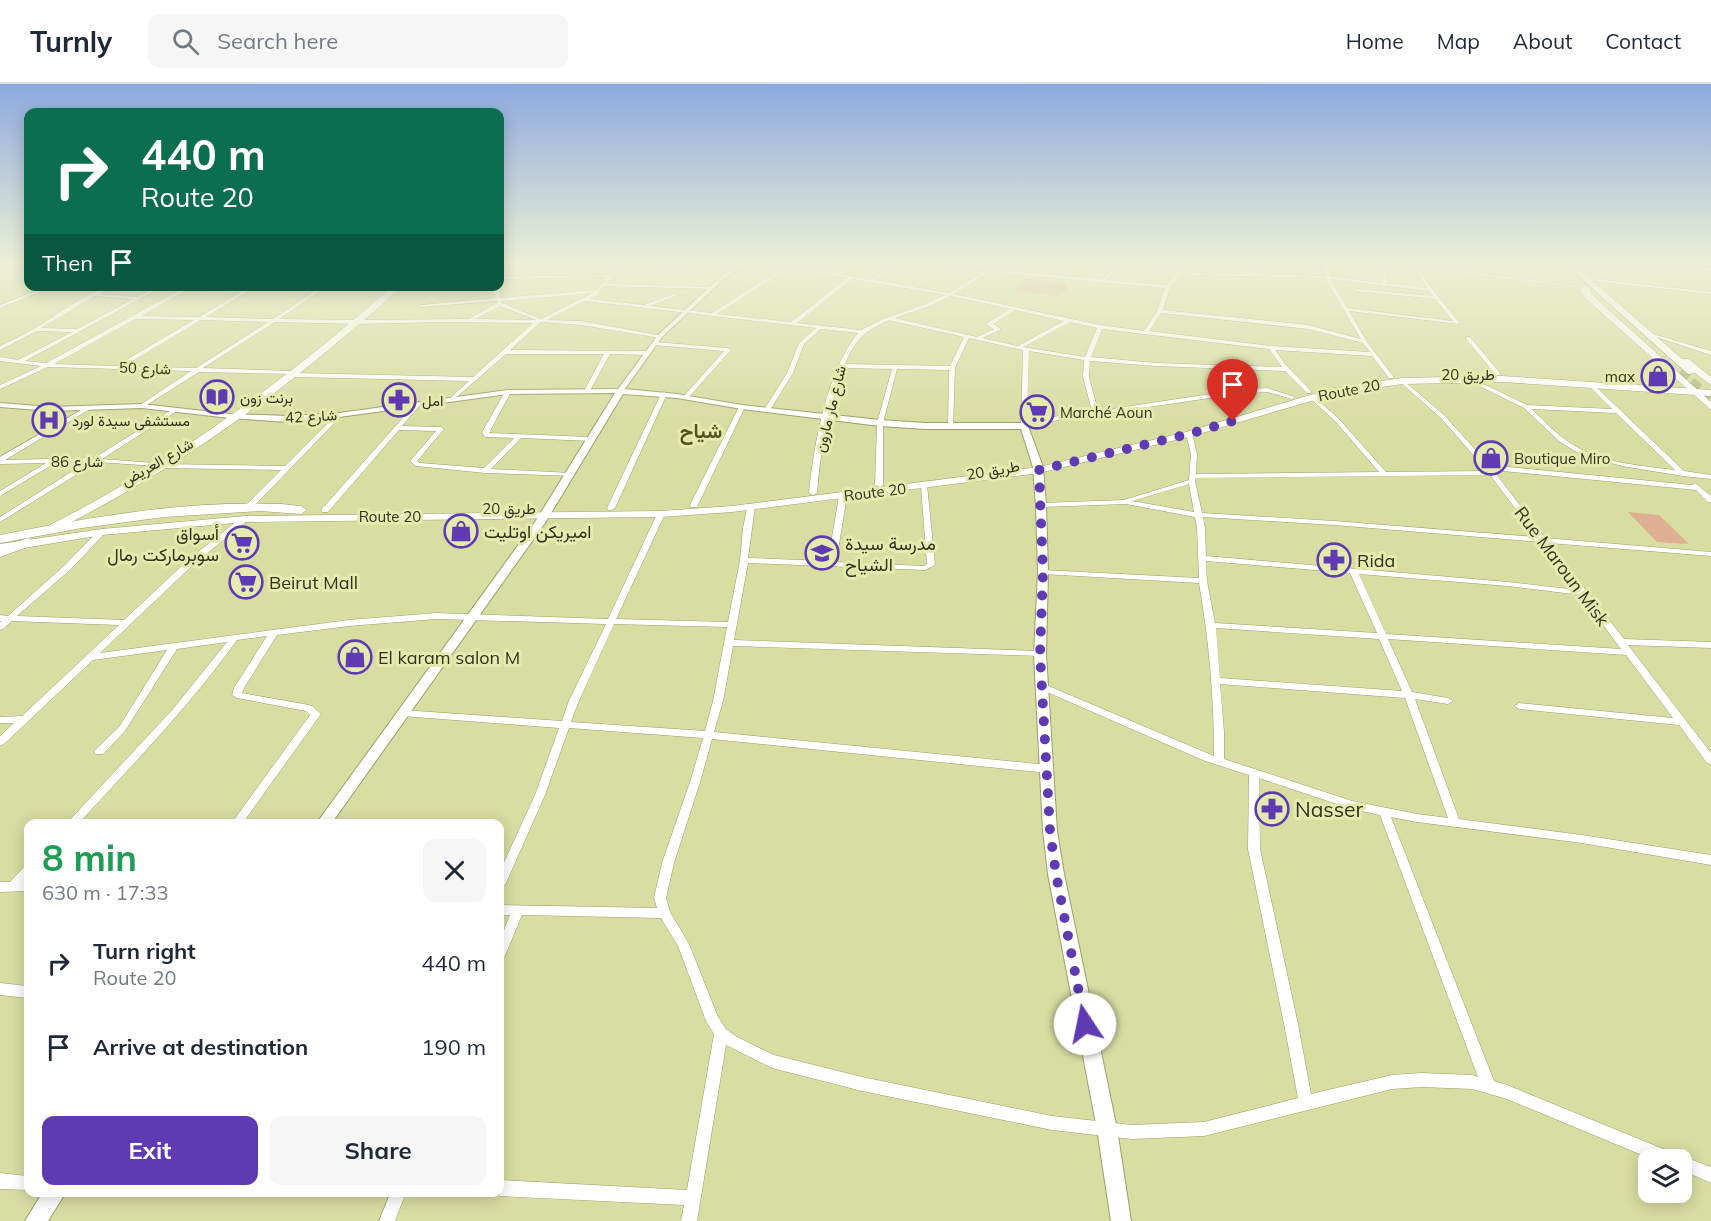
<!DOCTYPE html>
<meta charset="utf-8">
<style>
:root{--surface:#fff;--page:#f6f6f7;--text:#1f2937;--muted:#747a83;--line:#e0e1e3;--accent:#5f3bb3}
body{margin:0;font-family:Mulish,Vazirmatn,sans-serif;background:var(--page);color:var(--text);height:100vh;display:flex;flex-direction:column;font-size:22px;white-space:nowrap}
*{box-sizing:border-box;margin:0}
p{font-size:20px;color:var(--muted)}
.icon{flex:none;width:33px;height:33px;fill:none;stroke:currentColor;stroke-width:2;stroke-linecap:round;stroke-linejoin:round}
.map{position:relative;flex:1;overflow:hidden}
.side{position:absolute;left:24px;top:735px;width:480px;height:378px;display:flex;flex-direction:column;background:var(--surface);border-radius:12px;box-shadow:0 3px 15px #0003}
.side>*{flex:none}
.hud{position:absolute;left:24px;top:24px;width:480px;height:183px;border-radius:12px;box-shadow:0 3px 15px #0003;background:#0b6e4f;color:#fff;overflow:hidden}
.buttons{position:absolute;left:1638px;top:1065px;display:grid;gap:12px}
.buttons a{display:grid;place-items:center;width:54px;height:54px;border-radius:12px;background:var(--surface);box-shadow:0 3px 15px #0003;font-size:30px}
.pin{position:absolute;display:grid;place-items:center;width:51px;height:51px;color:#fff;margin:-62px -26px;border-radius:50% 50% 50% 0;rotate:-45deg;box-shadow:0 0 6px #0007}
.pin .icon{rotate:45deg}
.me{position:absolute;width:66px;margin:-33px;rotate:349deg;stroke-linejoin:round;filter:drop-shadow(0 0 4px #0008)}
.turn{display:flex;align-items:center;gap:21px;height:126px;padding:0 18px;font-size:27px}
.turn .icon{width:78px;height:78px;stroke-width:2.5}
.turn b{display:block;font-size:42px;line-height:51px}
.then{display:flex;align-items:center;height:57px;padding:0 18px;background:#0003;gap:12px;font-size:22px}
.round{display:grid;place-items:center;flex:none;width:63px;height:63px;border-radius:12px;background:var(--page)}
.headline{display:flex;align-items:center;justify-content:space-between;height:102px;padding:0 18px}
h1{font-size:36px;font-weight:700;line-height:45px;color:#1e9e55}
.primary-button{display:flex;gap:12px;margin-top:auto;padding:12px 18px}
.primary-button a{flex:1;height:69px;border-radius:12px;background:var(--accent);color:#fff;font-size:24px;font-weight:700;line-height:69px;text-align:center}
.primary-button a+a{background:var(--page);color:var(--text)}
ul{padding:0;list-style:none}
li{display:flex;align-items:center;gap:18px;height:84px;padding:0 18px}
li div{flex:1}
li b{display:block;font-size:22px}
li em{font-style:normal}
header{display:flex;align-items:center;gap:36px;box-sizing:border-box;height:84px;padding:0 30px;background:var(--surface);border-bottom:2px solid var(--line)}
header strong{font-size:28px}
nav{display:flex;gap:33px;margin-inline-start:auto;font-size:21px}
.search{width:420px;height:54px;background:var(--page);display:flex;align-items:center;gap:15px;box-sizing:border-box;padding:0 21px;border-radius:12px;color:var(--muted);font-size:22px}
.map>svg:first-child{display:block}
</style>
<header>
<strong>Turnly</strong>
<div class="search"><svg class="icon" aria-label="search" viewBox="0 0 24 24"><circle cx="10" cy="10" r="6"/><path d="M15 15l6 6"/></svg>Search here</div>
<nav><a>Home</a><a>Map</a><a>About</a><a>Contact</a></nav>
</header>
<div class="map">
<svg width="1711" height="1137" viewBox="0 0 1711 1137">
<rect width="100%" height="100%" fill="#d8dda2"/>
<path fill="#deaf93" d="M1025,194l41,5 1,6 -9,7 -42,-5z
M1628,428l31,3 30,29 -32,-2z"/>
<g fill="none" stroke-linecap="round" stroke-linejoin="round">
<path stroke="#b7bb87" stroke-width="10" stroke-dasharray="10 5" stroke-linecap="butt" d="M1680,288l31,27"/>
<g stroke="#9b9f68" stroke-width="1">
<path id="minor" d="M621,179l106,13 -2,1 -102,-12 -16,19 105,3 2,1 -2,1 -108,-3 -8,10 -6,3 54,6 30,-11h2v2l-27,10 63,7 72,-46 -16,-3v-1l20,2 83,15 23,-17h4l-23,17 74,13 31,-19 -81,-11h9l75,9 13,-9h4l-8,6 25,2 10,-8h4l-9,9 80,7 13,-12 -18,-3 -2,-1 23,2 3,-2h4l-19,17 61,5 9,-13 -38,-8 -2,-1 42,7 5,-7h4l-5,7 11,3 52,1 8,-11h4l-7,11 75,2v-13h4v13l53,7 2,-20h4l-2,20 41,5 -13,-21 -25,-4h9l189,24 -2,1 -166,-20 13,21 27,33v2l-110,-13 18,31 26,34v2h-4l-17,-22 -97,-6 10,14 26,27v2h-4l-22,-22 -129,-5 -66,-5 -1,16 9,34 139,-21 30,-2 28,9 -3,2 -25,-7 -30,2 -191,28 -19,1 -1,3 -2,1 -3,-2 2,-75 -54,-12 -14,30 -2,59 -5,-1 1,-56 -52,-1 -14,54v62l-4,2 -4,-2 2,-62 15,-54 -49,-1c-14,40 -23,82 -26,125l-4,2 -4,-2c5,-50 18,-122 49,-160l-37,-4 -17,15 -11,29 -23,37 -3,2 -3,-2 23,-37 12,-30 17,-15 -231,-27 -38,19 34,1 82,15 -3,2 -79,-13 -40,-3 -31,28 138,1 3,2 -3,2 -38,-1 -19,35 -3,2 -3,-2 19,-35h-98l-54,47 -2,-1v-2l19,-17 -173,-4 -3,-2 3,-2 177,4 60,-54 -93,-1 -82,2 -83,-2 -72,46 88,3 3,2 -1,1 -94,-2 -57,36 -3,-2 1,-1 51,-34 -143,-4 -48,22v-4l41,-19 -41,-5v-4l18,3 54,-28 -35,-1 -35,18 -2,1v-4c15,-7 29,-14 42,-22 17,-11 54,-38 72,-38l-14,8 38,3 19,-11h7l-139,75 21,2 141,-77h6l-3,3 56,1 5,-4h6l-51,31 67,2 49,-33h6l-49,33 79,1 111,-1 28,-16v-2l-76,6 -2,-1 2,-1 75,-7 -4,-12h5l3,12 96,-8 11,-13 -107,2v-2l110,-2zM789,184l58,10 -56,44 -74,-8zM989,188l176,16 -8,23 -13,20 -44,-6 -146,-31zM1180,189l13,2 132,3 36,61 -53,-14 -145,-15 7,-23zM852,195l93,16 -27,12 -35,12 -22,11 -64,-7zM1330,195l99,12 4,5 -77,-7 -2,1 2,1 79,8 18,22 -106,-13zM185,207h2l54,1 -42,25 -58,-1zM593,209l-52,26 -39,-16 -1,-2zM95,212l38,3 -56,30 -36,-1zM950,212l60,13 -23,14v2l7,4 -17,8 -82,-19 35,-12zM500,222l36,14 -61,-1zM1015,226l49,11 -46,25 -36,-8 18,-8v-2l-7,-4zM1161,229l147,16 55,14 7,9 -99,-6 -122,-15zM135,235l59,1 -78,46 -62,-2zM201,236l67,2 -72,46 -72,-2zM890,236l2,1 72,16 -14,29 -105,-2c10,-24 20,-34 45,-44zM1070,238l27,6 -12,29 -62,-10zM1102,245l167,20 13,18 -126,-4 -65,-6zM1029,267l55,9 -1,17 9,34 -46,7 -19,1z
M1706,179h5v1l-18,3 -2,-1z
M1575,184l136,1v2l-138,-1z
M1586,194l125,14v2l-127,-14z
M48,202h7l-55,22v-3z
M427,202h24l-59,6 -2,-1 2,-1z
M1653,250l58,17v4l-58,-19z
M1466,253h4l30,36v2h-4l-30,-36z
M655,258l73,6 3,2 -43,48 -2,1 -3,-2 1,-1 40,-45 -71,-6v-2z
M1467,292l60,29 85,4 -23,-23 5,-1 90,86 27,4v4l-28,-3 -61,-10 -36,-10 -13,-6 -14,-9 -35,-33 -59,-29v-2zM1532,325l84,4 59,57c-33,-4 -72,-7 -100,-24 -17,-10 -30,-24 -43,-37z
M1402,295l43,37 44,49 203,20 3,-2 16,13v6h-3l-12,-12 -203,-20 52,68 166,14v4l-162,-13 75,96 87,3v6l-83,-3 83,108v11l-4,-1 -28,-38 -160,-16 -5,-3 5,-3 154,15 -47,-63 -238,-16 24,53 36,6 5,3 -5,3 -33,-5 44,120 123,16 129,20v10l-129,-22 -165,-21 -26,-5 103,264 13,4 166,68 5,2 1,2 3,-1 29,11v16l-29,-13v-10h-28l-147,-61 -35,-10 -50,-2 -30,2 -188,47 -72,3 -80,-9 -190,-39 -90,-23 -46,-23 -29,176h-16l3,-16 -184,-9 -6,-4h6v-12l187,10 27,-156 -8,-13 -28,-75 -17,-28 -139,-3 -18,43 -4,1v-19l10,-25h-10v-10l157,3 -3,-10 8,-35 29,-84 12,-41 -134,-10 -24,67 -39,88 -2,3 -4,2v-17l35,-76 24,-67 -157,-12 -3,-1 -2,-2 2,-2 3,-1 160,11 6,-18 38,-79 -170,-5 -87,7 -72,9 -33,53 -2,5 67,12 3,1 9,8 -79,110h-11l79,-109 -4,-4 -69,-13 -5,-3 2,-7 33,-52 -30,4c-47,66 -104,124 -159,184h-12l107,-115 54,-67 -50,7 -52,82 -22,23h-8l-1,-3 25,-24 48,-77 -74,10 -89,84 -4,2v-10l14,-13h-14v-6l22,-1 97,-91 -107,-4 -9,8 -3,1v-8l2,-1h-2v-6l8,1 57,-51 34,-35h3l4,2 -35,37 -54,47 107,4 64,-60 54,-43h6l1,2 -55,45 -94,89 249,-33 87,-7 172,6 49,-105 4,-2 4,2 -49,105 112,3 12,-62 3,-32 5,-24h6l1,2 -7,52 80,3 11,-65 4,-2 4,2 -11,66 88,4 3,-2 -6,-78 2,-1h4l8,80 -10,5 -177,-7 -14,77 306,11 5,3 -2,2 -310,-10 -10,55 -9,31 334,33 4,1 1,3 -1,3 -4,1 -336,-34 -11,40 -27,84 -8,35 4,14 19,32 29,73 8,12 11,8 37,18 88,22 190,39 80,9 72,-3 94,-24 -14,-74 -36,-175 1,-74 -44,-14 -165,-72 -2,-2 2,-2h6l168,71c0,-58 -5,-116 -15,-173l-156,-9 -4,-2 4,-2 156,8 -2,-50 -2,-11 -69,-13 -85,3 -4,-2 4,-2 83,-3 65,-20 2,-26 -5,-20 3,-2 3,2 5,20 -1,20 183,-2 -44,-51 -25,-23 -1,-1 3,-2 27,24 47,53 101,-1 -46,-53 -41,-36 -1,-1zM1490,391l47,62 -203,-16 -132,-8 -7,-32 1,-3zM1189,400l5,28 -62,-11zM1203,433l131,8 207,17 36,48 -69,-8 -302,-26 -1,-28zM1206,477l144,12 27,60 -162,-10 -8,-42zM1359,490l149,12 73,9 40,54 -235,-15zM614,540l113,3 -14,74 -8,30 -134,-9 7,-19zM1216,544l163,11 23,52 -182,-13zM1220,600l185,14 43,120 -31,-4 -65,-13 -128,-42v-27zM1259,694l93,31 28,6 98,262 -6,-2 -50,-2 -30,2 -81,19 -13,-70 -38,-175z
M508,306l3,2 -22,41 102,4 3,2 -3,2 -70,-3 -30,31 80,4 3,2 -1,1 -88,-3 -69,-7 -6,-5 26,-30 -37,-1 -71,82h-6l-1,-2 95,-107 5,1 -19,22 39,1 3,2 -27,32 3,2 64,5 30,-30 -28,-1 -2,-1 -2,-4 23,-40z
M664,308l3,2 -52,114 -4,2h-3l-1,-2 54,-114z
M742,321l3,2 -47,98 -1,2h-6l-1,-2 49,-98z
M88,322l3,2 -1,1 -85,51 89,-2 79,-49h4v2l-75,48 52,4 3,2 -1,1 -59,-4 -97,60v-5l87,-55 -32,1 -55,33v-5l46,-28 -46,1v-7z
M339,329l3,2 -1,1 -90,93h-3l-4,-2 37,-37 -118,-2 -3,-2 3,-2 122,2 52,-52z
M28,781v12l-3,4h3v10l-28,1v-10h10l14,-15z
M0,899l28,3v12l-28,-3z
M0,1089l28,3v14l-28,-1z
M391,1108h15l-11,29h-16z"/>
</g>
<g stroke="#9b9f68" stroke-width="2">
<path id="tertiary" d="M740,179h6l-23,17 -61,57 -37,52 52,5 65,11 138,15 45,3h99l4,3 15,41 3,38 2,67 -2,82 11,177 7,43 53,255 14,92h-20l-14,-92 -49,-255 -5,-43 -9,-177 4,-82 -2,-67 -3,-38 -12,-38h-96l-45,-3 -138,-17 -65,-11 -54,-4 -78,129 -214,301h-15l219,-302 80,-129 -107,1 -169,23 -50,5 -59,-4 -88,-10 -91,3 -51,-4v-4l51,4 91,-3 88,10 59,2 50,-3 169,-23 110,-1 40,-54 61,-57z
M43,1108h23l-18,29h-23z"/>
</g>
<g stroke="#9b9f68" stroke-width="1">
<path id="secondary" d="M393,202h8c-21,22 -46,41 -69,61 -87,73 -180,135 -282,186h-8v-4c132,-66 240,-146 351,-243z
M1502,292l209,14v6l-209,-14 -100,2 -67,10 -143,42 -153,37 -307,39 -71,5 -416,5 -143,13 -102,17v-8l102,-15 143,-13 416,-5 71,-5 307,-39 147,-35 148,-44 68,-10z"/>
</g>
<g stroke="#9b9f68" stroke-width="1">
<path id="primary" d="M1564,179h8l110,96h7l22,18v8l-16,-12 -7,1z
M1583,202h6l2,8 120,108v8l-126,-112 -5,-8z"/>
</g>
<g stroke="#9b9f68" stroke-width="1">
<path id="trunk" d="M281,420l20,2 6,4 -6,4 -41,-3 -96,6 -82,11 -82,15v-8c91,-18 188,-35 281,-31z
M28,454l6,4 -1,3 -33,12v-9z"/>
</g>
<use href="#minor" fill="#fff" fill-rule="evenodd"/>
<use href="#tertiary" fill="#fff" fill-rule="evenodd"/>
<use href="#secondary" fill="#fff" fill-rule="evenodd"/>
<use href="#primary" fill="#fff" fill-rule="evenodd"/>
<use href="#trunk" fill="#fff" fill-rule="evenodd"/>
</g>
<linearGradient id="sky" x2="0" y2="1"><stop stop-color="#8daae0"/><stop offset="0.53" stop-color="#edf0d5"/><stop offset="1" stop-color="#edf0d5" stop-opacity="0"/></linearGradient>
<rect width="1711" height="338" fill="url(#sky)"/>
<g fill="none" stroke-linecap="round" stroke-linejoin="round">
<path stroke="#5f3bb3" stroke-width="10" stroke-dasharray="0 18" d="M1085,940l-29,-150 -6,-43 -10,-177 3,-82 -4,-102 150,-36 44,-13"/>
</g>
<defs>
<g id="shop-ring" transform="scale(1.725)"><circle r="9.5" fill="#e5eaaf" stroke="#5f3bb3" stroke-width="1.5"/><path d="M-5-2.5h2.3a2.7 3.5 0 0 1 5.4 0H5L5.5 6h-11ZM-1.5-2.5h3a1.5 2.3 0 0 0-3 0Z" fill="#5f3bb3"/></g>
<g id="library-ring" transform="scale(1.725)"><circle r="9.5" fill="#e5eaaf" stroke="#5f3bb3" stroke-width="1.5"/><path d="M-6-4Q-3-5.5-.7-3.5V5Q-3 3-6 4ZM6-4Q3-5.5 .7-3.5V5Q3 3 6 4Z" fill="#5f3bb3"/></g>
<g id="pharmacy-ring" transform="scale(1.725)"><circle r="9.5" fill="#e5eaaf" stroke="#5f3bb3" stroke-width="1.5"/><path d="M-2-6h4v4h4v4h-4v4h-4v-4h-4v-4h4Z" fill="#5f3bb3"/></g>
<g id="supermarket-ring" transform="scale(1.725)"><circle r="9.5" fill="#e5eaaf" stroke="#5f3bb3" stroke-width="1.5"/><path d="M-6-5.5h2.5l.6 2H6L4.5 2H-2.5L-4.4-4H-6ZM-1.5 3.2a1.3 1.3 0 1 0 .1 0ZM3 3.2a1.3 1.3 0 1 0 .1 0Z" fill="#5f3bb3"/></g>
<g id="hospital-ring" transform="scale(1.725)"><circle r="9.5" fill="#e5eaaf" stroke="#5f3bb3" stroke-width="1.5"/><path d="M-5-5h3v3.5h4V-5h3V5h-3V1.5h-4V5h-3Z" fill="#5f3bb3"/></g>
<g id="school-ring" transform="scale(1.725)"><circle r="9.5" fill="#e5eaaf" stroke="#5f3bb3" stroke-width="1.5"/><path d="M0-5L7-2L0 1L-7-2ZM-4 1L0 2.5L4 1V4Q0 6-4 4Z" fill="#5f3bb3"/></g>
</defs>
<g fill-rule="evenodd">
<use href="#shop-ring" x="1658" y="292"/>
<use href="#library-ring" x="217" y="313"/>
<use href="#pharmacy-ring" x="399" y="316"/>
<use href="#supermarket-ring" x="1037" y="328"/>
<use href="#hospital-ring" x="49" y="336"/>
<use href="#shop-ring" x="1491" y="374"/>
<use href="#shop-ring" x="461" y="447"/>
<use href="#supermarket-ring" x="242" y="459"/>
<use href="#school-ring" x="822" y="469"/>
<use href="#pharmacy-ring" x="1334" y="476"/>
<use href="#supermarket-ring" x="246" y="498"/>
<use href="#shop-ring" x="355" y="573"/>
<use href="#pharmacy-ring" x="1272" y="725"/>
</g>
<g text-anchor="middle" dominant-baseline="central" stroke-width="6" stroke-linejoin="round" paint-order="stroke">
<g font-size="15" fill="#32331c" stroke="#e5eaaf">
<text transform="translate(145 284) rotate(2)">شارع 50</text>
<text x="1468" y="290">طريق 20</text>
<text transform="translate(1349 306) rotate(-11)">Route 20</text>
<text transform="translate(830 325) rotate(-76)">شارع مار مارون</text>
<text transform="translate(311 332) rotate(-3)">شارع 42</text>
<text x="77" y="377">شارع 86</text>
<text transform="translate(157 378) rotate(-30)">شارع العريض</text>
<text transform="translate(993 386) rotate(-10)">طريق 20</text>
<text transform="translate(875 408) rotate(-7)">Route 20</text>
<text x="509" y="424">طريق 20</text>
<text x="390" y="432">Route 20</text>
</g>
<g font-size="15" fill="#32331c" stroke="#e5eaaf" text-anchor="start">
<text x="1635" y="292" text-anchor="end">max</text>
<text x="240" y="313">برنت زون</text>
<text x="422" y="316">امل</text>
<text x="1060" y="328">Marché Aoun</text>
<text x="72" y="336">مستشفى سيدة لورد</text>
<text x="1514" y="374">Boutique Miro</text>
</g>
<g font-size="18" fill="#32331c" stroke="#e5eaaf" text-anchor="start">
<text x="484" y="447">اميريكن اوتليت</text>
<text x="219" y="449" text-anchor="end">أسواق<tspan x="219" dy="21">سوبرماركت رمال</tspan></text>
<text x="845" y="459">مدرسة سيدة<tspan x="845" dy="21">الشياح</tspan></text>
<text x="1357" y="476">Rida</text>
<text x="269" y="498">Beirut Mall</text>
<text x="378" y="573">El karam salon M</text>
</g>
<g font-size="18" fill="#32331c" stroke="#e5eaaf">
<text transform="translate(1562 482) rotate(53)">Rue Maroun Misk</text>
</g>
<g font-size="20" font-weight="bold" fill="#51541d" stroke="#e5eaaf">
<text x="701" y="346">شياح</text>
</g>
<g font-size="21" fill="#32331c" stroke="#e5eaaf" text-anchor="start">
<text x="1295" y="725">Nasser</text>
</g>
</g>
</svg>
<div class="buttons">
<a><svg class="icon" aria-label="layers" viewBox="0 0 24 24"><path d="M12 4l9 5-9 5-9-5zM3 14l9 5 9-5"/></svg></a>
</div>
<div class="pin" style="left:1233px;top:337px;background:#d93025"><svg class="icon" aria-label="arrive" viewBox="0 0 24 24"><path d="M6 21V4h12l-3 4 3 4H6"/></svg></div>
<svg class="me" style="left:1085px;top:940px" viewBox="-20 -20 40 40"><circle r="19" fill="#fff"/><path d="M0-13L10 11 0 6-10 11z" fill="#5f3bb3"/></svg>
<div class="hud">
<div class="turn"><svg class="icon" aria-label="right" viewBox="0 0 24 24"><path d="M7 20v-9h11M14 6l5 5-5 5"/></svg><div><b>440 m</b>Route 20</div></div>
<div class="then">Then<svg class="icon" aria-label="arrive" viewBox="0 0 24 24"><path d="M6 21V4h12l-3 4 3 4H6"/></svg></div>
</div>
<section class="side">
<div class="headline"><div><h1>8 min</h1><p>630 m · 17:33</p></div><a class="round"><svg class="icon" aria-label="close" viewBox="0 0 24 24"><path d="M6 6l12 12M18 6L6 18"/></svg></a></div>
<ul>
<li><svg class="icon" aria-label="right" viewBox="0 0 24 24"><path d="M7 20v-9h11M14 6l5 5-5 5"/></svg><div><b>Turn right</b><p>Route 20</p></div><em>440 m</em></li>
<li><svg class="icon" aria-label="arrive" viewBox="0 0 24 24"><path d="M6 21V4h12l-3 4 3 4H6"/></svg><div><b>Arrive at destination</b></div><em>190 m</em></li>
</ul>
<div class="primary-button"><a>Exit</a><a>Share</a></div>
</section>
</div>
